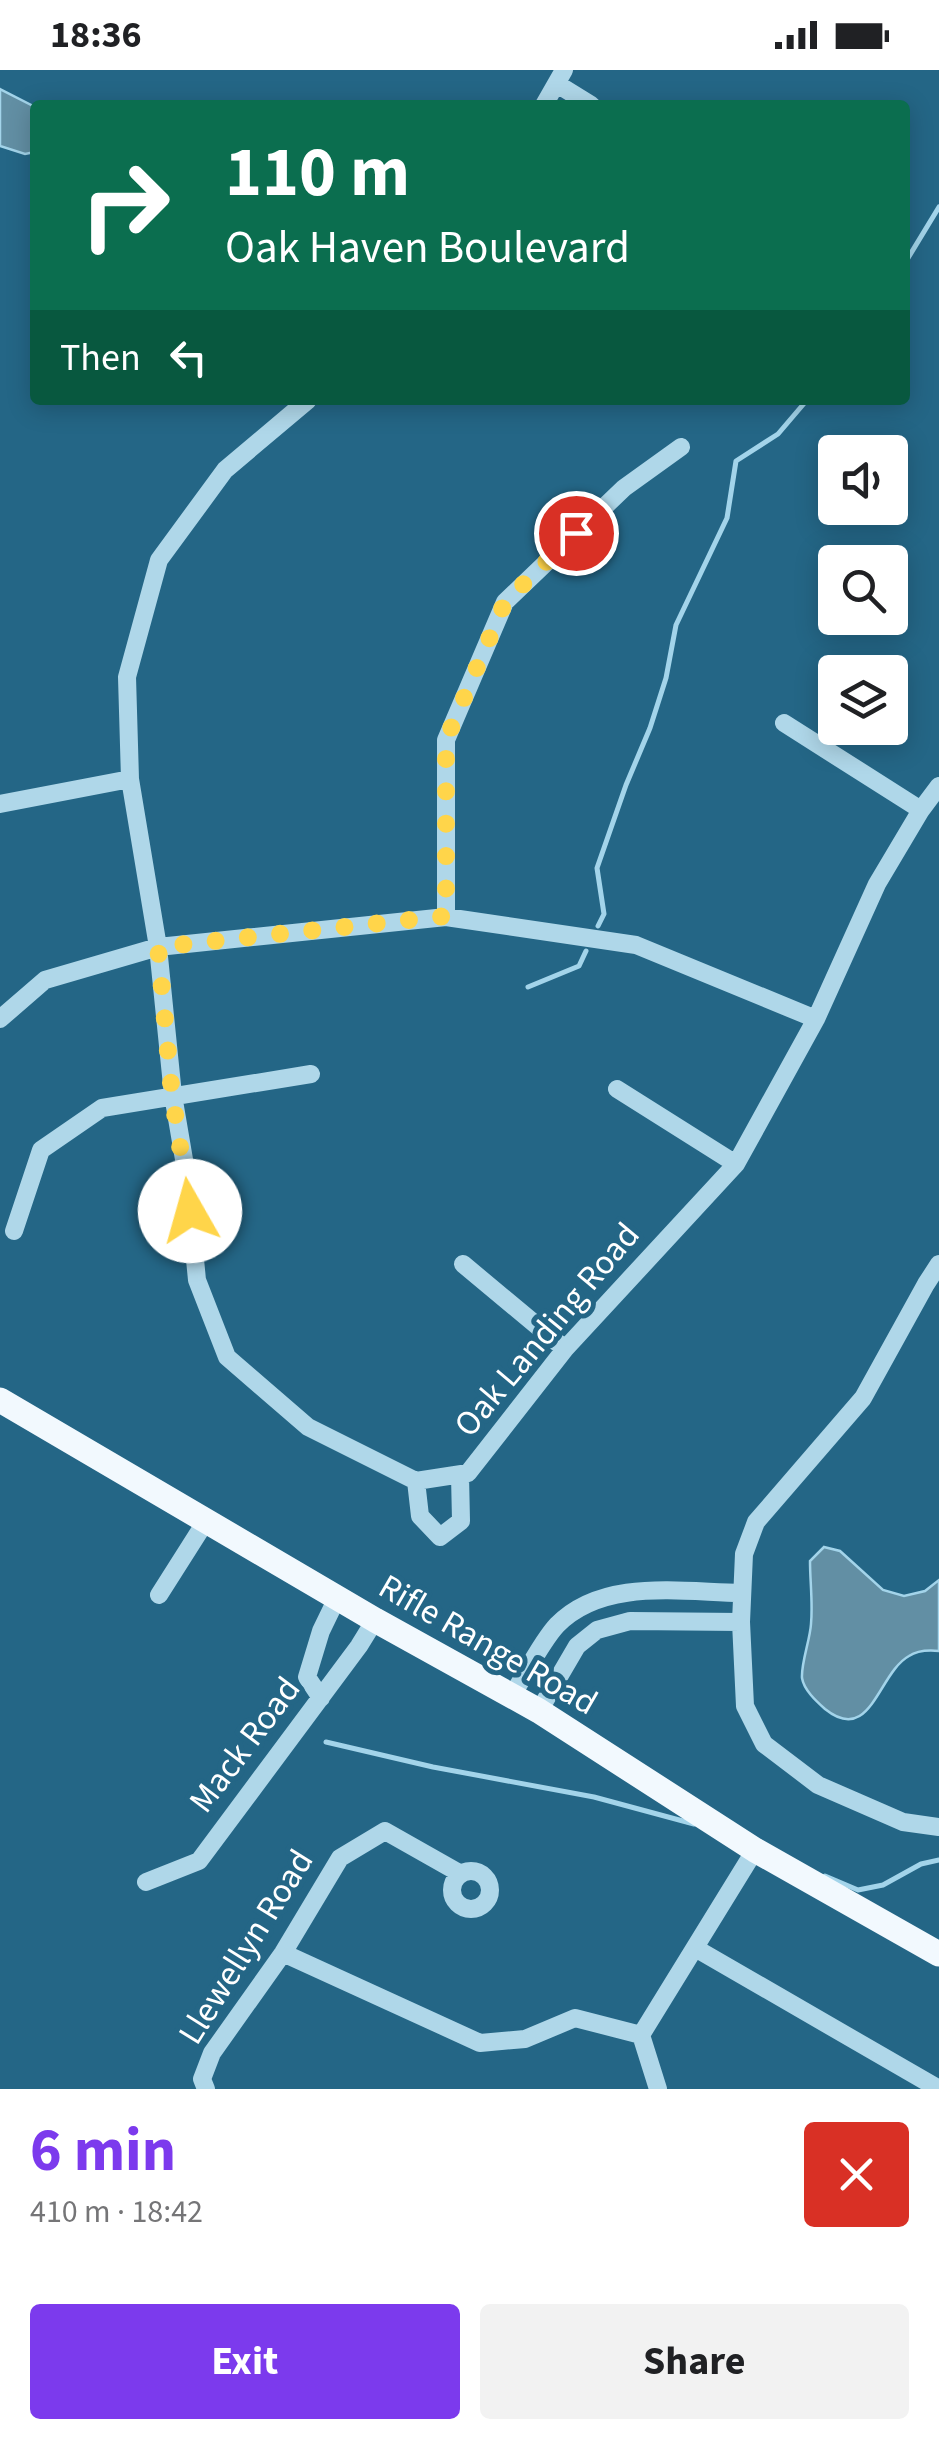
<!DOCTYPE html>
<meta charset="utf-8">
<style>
:root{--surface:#fff;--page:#f2f2f2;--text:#202124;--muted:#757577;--accent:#7c3aed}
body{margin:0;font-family:"Source Sans 3",sans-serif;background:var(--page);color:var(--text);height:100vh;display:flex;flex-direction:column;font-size:38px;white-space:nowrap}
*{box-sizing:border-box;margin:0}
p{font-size:32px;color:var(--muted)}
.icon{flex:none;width:55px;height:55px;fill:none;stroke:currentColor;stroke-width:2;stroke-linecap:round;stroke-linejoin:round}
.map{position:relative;height:2019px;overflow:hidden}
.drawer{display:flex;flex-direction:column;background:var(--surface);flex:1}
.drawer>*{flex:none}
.banner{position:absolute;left:30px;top:30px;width:880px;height:305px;border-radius:10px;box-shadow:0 5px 25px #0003;background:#0b6e4f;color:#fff;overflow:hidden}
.controls{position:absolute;left:818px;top:365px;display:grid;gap:20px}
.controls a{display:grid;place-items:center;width:90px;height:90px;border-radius:10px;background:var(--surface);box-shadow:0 5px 25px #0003;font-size:50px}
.pin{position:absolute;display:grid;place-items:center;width:85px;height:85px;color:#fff;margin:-42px;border:5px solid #fff;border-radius:50%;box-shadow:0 2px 10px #0007}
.me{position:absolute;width:110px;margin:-55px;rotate:353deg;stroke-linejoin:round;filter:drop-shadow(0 0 8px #0008)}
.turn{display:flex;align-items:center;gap:35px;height:210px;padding:0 30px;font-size:45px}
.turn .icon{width:130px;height:130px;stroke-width:2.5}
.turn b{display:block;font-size:70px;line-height:85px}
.then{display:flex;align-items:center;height:95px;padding:0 30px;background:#0003;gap:20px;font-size:38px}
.round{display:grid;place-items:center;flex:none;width:105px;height:105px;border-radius:10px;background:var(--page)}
.overview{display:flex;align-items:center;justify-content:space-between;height:170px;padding:0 30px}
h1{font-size:60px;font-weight:700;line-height:75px;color:var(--accent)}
.primary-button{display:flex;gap:20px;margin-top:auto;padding:20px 30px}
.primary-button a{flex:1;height:115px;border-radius:10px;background:var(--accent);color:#fff;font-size:40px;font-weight:700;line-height:115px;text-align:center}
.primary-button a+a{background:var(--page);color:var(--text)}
.status{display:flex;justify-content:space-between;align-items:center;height:70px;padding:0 50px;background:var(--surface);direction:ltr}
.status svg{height:28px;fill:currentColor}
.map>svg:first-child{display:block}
</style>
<div class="status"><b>18:36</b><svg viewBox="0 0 49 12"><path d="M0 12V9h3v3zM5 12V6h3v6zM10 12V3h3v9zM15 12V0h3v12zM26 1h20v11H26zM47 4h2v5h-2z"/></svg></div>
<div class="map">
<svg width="939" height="2019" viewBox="0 0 939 2019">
<rect width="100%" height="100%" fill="#246686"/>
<path fill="#628fa4" stroke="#a3d4ea" stroke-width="2.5" d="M0,19l35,18v45l-10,2 -25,-8z
M824,1477l16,4 43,39 21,6 21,-5 14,-11v71c-10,-1 -21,-1 -30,5 -31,17 -38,90 -84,53 -9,-8 -21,-19 -23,-31 -1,-15 8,-38 9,-54 2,-21 -1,-42 -1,-63z"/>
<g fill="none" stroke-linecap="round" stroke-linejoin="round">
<path stroke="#a3d4ea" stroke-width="5" d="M905,193l34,-56
M598,856l6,-12 -7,-46 29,-83 24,-57 16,-50 10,-53 51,-107 9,-57 42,-27 29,-34
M528,917l51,-21 7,-15
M326,1672l107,25 161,30 100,27
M825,1806l33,14 25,-5 38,-21 18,-4"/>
<path stroke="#afd7e9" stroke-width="18" d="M557,14l34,21
M544,35l20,-35
M308,330l-83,70 -66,90 -32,117 3,102 28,168 15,148 14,82 10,103 30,77 81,70 108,54 52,-8 97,-124 171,-185 80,-145 61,-135 44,-74 18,-24
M784,653l137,87
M0,734l130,-25
M446,847v-177l59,-138 119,-114 57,-41
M0,949l45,-39 113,-33 288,-30 190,28 180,74
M617,1019l119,75
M14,1161l27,-81 61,-42 209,-34
M463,1194l102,85
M939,1194l-13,20 -63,114 -107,124 -12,32 -3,68 4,84 19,38 54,41 85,37 36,5
M416,1411l4,35 20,21 21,-16 -1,-46
M159,1525l47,-74
M511,1627c13,-20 30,-55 46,-72 46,-47 123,-33 184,-32
M321,1628l-14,-21 14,-46 16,-33
M539,1641l38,-65 20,-16 33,-9 111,1
M452 1820a19 19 0 1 1 38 0a19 19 0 1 1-38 0Z
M146,1812l53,-21 160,-215 16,-26
M695,1878l244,141
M283,1883l197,90 45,-4 50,-21 66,17
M206,2019l-4,-10 10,-26 71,-100 57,-95 45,-27 76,43
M658,2019l-17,-54 114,-185"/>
<path stroke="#f2f9fe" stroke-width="25" d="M0,1330l375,220 164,91 216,139 184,104"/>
</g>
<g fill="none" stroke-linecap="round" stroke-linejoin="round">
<path stroke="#ffd54a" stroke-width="18" stroke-dasharray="0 32.4" d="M190,1141l-18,-117 -14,-147 288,-31v-176l59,-138 71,-69"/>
</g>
<g text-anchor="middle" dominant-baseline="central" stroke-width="10" stroke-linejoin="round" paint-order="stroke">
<g font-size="35" fill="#fff" stroke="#246686">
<text transform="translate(547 1260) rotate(-50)">Oak Landing Road</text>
<text transform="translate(488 1575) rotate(30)">Rifle Range Road</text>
<text transform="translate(245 1675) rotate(-53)">Mack Road</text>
<text transform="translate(246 1877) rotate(-58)">Llewellyn Road</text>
</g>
</g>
</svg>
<div class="controls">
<a><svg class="icon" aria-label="sound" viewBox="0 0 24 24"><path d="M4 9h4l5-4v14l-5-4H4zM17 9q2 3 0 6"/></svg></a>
<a><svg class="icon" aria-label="search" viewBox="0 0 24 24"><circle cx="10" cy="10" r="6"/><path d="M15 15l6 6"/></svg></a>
<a><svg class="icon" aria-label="layers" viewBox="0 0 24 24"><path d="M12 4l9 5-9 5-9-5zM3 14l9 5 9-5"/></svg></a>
</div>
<div class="pin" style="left:576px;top:463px;background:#d93025"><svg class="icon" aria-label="arrive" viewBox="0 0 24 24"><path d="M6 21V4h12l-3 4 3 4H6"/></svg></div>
<svg class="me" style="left:190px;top:1141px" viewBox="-20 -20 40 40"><circle r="19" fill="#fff"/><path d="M0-13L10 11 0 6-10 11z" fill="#ffd54a"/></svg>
<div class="banner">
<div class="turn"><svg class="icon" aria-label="right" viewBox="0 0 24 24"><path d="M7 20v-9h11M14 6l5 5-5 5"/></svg><div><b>110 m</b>Oak Haven Boulevard</div></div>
<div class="then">Then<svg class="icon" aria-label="left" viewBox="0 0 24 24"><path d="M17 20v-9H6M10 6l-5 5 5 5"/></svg></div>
</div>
</div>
<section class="drawer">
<div class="overview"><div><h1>6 min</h1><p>410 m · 18:42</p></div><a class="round" style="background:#d93025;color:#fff"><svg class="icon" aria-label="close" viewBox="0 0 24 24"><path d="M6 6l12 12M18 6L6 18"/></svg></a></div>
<div class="primary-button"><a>Exit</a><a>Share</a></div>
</section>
